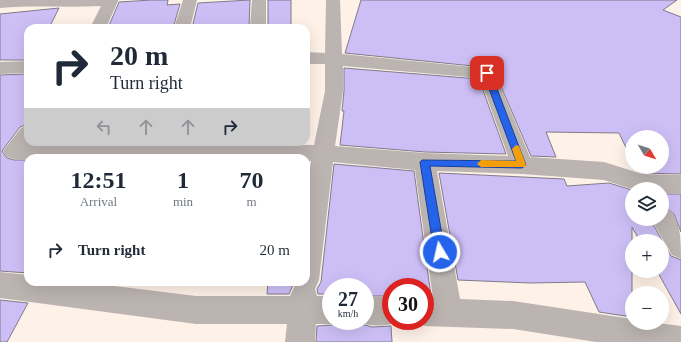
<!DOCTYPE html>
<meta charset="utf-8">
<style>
:root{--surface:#fff;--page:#f2f2f3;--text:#1f2937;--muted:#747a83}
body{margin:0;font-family:"Times New Roman",serif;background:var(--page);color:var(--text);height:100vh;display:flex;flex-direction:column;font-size:15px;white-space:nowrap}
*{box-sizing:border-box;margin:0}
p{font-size:13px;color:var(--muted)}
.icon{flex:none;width:22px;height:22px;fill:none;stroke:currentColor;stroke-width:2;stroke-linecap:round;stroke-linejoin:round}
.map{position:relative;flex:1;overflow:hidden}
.panel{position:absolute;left:24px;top:154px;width:286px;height:132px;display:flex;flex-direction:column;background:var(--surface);border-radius:12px;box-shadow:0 4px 16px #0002}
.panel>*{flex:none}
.hud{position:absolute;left:24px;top:24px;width:286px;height:122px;border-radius:12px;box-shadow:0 4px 16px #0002;background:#fff;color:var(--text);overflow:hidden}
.needle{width:26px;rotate:129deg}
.tools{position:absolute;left:625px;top:130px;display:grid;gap:8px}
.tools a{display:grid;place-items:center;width:44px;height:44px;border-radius:50%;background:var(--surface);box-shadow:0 4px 16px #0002;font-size:20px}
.speed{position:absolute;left:322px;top:278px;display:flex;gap:8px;font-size:20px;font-weight:700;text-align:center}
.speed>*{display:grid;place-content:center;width:52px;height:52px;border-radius:50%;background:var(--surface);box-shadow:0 4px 16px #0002;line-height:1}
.speed small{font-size:10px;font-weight:400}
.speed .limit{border:6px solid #d22;background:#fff;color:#111}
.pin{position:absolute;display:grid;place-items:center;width:34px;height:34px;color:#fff;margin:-17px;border-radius:8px;box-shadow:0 2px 6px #0006}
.me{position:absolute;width:44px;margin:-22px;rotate:351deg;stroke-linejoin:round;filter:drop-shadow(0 0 3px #0008)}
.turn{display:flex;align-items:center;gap:14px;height:84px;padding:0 20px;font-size:18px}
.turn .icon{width:52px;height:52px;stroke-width:2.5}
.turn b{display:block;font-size:28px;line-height:34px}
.lanes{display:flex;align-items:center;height:38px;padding:0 20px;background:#0003;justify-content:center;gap:20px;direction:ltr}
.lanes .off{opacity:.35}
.eta{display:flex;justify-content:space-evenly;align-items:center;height:68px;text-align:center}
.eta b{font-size:24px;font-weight:700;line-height:28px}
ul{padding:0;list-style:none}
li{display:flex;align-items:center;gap:12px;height:56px;padding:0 20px}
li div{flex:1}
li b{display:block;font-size:15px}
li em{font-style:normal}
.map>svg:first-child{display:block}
</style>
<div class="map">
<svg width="681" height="342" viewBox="0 0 681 342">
<rect width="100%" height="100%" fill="#fef1e7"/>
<path fill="#cdbff6" stroke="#7f7b8b" d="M152,0h16l-1,5 13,-1 -7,24h-65l11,-26z
M250,0l-1,28h-57l6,-25z
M268,0h23v28h-23z
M361,0h316l-14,10 18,7v157l-39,-1 -5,-2 -2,-4h27v-30h-30v23l-13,-27 -73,-1 10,25 -25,-1 -38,-88 -148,-15z
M59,8l-10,20h-21v32h-28v-46z
M344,68l135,11 27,75 -81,-2 -85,-7 4,-34h-2l2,-20z
M28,74v50l-8,3 -18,24 5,7 7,2h14v113l-28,-2v-196z
M334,164l80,7 17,125h-6v-9h-34v9h-26v-9h-34v7h-13l-1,-5 4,-7z
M439,173l125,6 3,7 42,-3 23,7v29h18l21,37 10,4v54l-24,-43h5v-30h-22l-8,-14v90l-33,-5 -14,-30 -55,1 -72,-3z
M662,194h19v38l-7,-18 -12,-10z
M268,282h25v3l-4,9h-22z
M0,300l28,3 -21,39h-7z
M339,321h16l6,3 11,3 19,-1 1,16h-76l1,-16 15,-1z"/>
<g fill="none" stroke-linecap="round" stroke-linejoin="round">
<path fill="#bcb4b0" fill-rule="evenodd" d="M0,0h118v1l-12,27h-16l11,-22c-34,2 -67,-1 -101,2z
M183,0h14l-7,28h-16z
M252,0h14v28h-16z
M326,0h14l2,54 151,15 37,88 74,5 38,12 39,1v18h-19v-4h-30l-28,-9 -82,-6 -85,-3 23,128 53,2 119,18v4h26l23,3v16h-85l-83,-13 -88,-3 -10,-4 10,-1v-23h8l-18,-128 -82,-8 -14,118 -4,9 2,7h14v25h7l-7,3h-15l-1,18h-30l2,-18h-91l-196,-26v-26l28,3v7h54l114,14h94l5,-11 -1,-3h12v-88l5,-33h-5v-3h-278v1h-14l-7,-2 -4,-6 18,-23 7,-3v17l4,1 282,2 11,-54v-27h-19v-12l19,1zM343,66l137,12 28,78 -83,-3 -90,-7 8,-55z
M28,61v12l-28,1v-12z
M662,205c19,9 19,33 19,54l-9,-4 -21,-36h11z
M365,297h26v24h9c-14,6 -30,6 -44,0h9z"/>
</g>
<path fill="#2563eb" stroke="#184099" d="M484,71h3l4,2 35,92 -4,3 -92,-2 15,86 -2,4 -3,1 -4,-1 -2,-4 -14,-90 2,-2 94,1 -33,-88z"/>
<path fill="#f59e0b" d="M516,145l3,1 7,19 -1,2h-44l-4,-3 4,-4 35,1 -4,-12z"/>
</svg>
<div class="tools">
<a><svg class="needle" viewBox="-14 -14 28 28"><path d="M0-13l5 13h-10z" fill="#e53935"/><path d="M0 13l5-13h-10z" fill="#747a83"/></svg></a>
<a><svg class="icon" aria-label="layers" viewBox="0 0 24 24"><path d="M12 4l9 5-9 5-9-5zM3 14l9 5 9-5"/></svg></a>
<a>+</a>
<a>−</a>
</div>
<div class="speed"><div>27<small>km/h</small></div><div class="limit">30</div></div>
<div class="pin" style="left:487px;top:73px;background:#d93025"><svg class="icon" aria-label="arrive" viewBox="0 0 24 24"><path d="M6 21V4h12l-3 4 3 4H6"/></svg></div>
<svg class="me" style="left:440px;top:252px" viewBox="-20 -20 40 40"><circle r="17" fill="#2563eb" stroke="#fff" stroke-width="3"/><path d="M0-11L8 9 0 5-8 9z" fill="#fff"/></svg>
<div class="hud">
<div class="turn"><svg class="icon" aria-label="right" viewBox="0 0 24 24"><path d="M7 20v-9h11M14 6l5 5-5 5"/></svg><div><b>20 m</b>Turn right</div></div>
<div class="lanes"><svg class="icon off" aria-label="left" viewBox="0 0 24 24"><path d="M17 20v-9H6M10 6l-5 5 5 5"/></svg><svg class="icon off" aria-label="ahead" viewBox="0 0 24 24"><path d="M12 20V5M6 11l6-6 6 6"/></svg><svg class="icon off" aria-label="ahead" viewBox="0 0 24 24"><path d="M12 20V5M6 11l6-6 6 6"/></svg><svg class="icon" aria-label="right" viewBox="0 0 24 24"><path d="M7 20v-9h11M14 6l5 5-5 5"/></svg></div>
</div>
<section class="panel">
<div class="eta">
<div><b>12:51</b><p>Arrival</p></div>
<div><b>1</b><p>min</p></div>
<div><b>70</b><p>m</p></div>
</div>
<ul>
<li><svg class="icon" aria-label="right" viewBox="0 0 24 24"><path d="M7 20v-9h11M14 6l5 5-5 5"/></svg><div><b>Turn right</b></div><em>20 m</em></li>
</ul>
</section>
</div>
